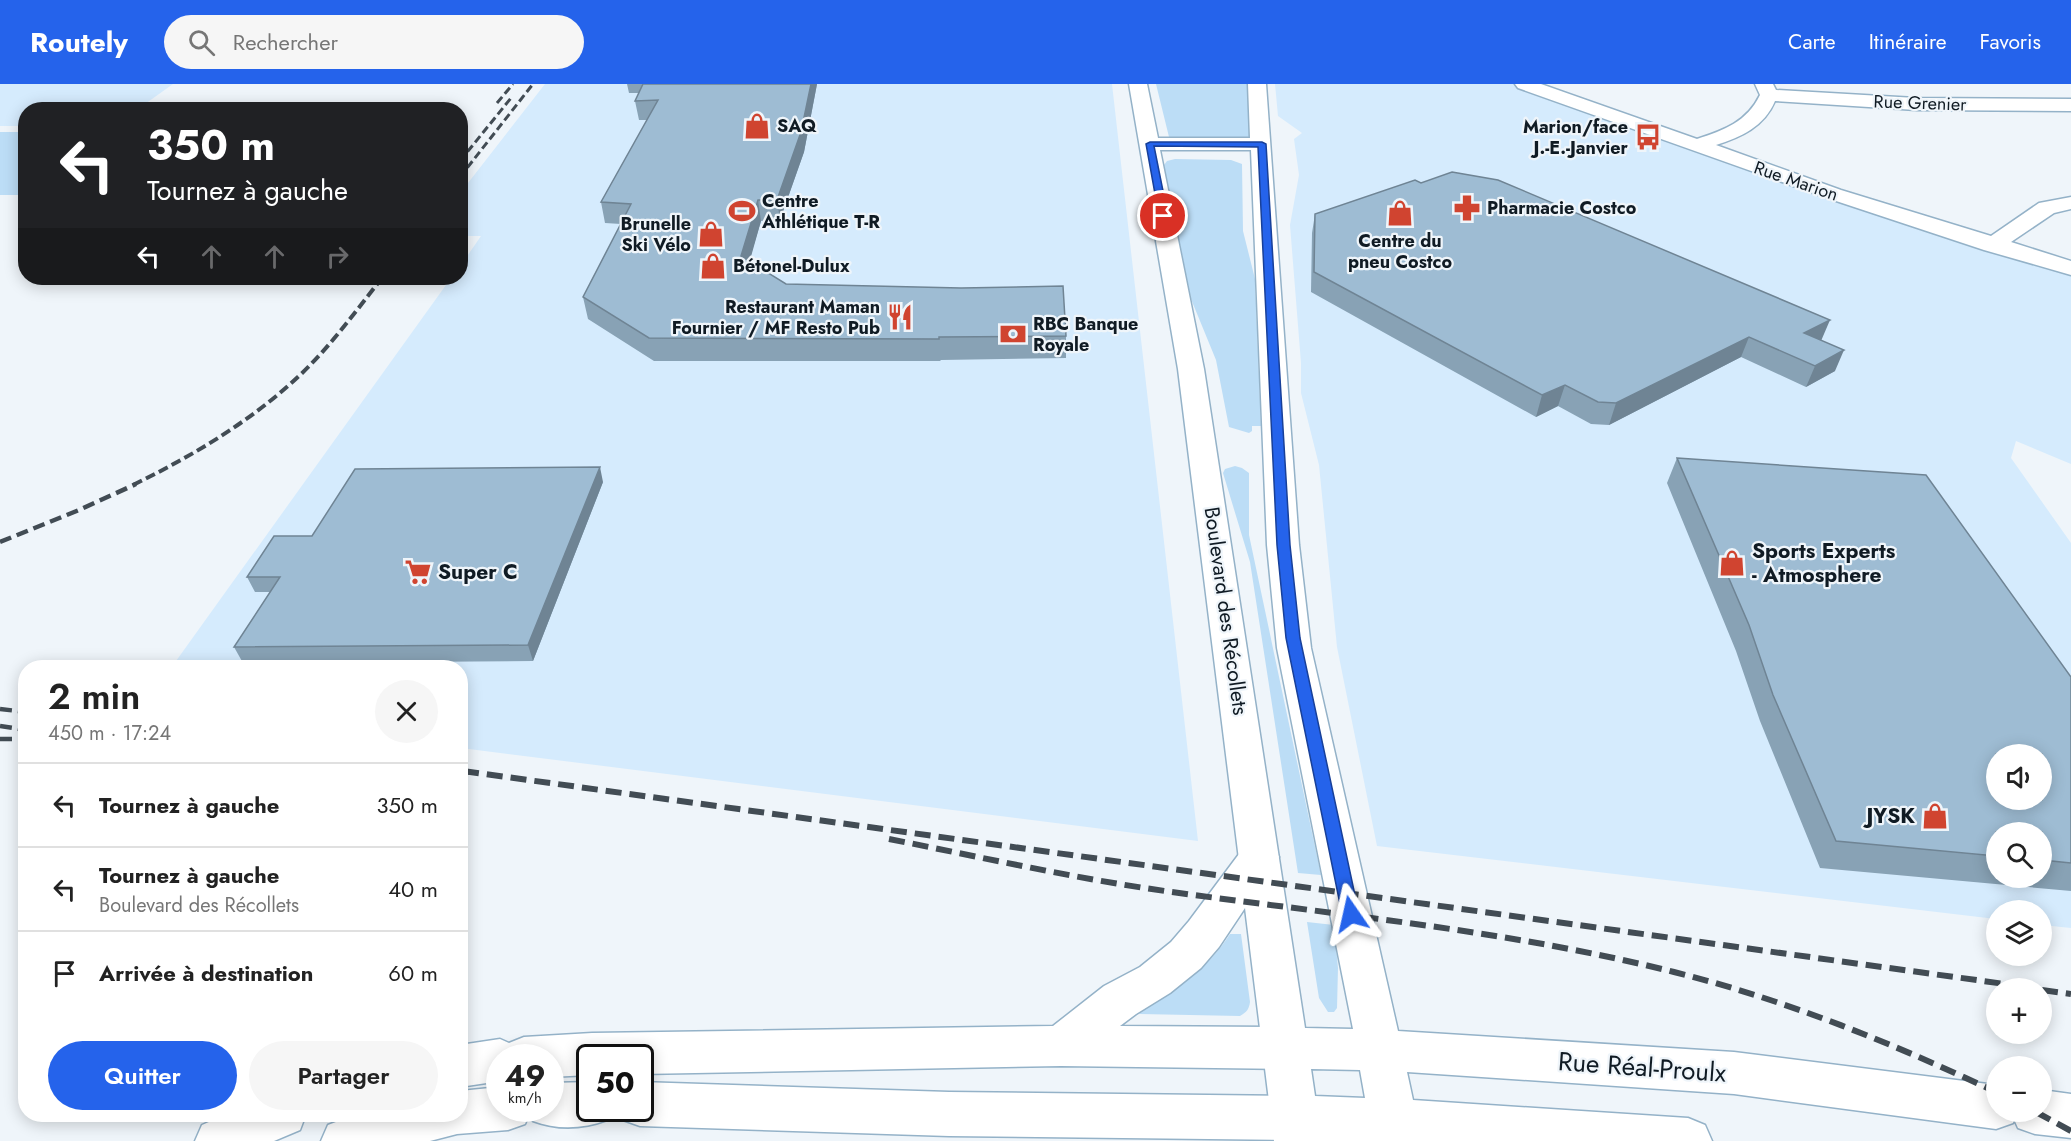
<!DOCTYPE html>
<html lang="fr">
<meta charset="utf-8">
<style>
:root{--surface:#fff;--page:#f6f6f6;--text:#222;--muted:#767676;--line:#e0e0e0;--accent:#2563eb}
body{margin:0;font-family:Jost,sans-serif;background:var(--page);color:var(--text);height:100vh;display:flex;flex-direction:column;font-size:22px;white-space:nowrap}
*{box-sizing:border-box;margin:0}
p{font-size:20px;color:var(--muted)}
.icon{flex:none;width:33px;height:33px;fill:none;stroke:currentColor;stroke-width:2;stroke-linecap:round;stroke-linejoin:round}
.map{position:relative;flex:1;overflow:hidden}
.details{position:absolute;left:18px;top:576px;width:450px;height:462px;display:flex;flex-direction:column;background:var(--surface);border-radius:24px;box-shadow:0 3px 15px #0003}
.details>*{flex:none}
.top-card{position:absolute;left:18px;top:18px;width:450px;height:183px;border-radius:24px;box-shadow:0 3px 15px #0003;background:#202124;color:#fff;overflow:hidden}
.tools{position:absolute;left:1986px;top:660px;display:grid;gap:12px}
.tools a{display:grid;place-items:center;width:66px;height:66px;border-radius:50%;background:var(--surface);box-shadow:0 3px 15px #0003;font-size:30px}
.speed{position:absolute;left:486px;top:960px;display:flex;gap:12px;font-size:30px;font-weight:700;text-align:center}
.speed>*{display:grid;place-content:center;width:78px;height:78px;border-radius:50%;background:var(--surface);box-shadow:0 3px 15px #0003;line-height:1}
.speed small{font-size:15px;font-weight:400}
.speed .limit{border:3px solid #111;border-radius:9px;background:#fff;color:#111}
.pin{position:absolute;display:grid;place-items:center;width:51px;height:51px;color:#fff;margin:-26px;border:3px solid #fff;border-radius:50%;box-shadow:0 2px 6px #0007}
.me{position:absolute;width:66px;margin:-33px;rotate:349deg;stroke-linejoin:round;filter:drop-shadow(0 0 4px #0008)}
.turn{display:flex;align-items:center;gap:21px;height:126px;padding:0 30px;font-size:27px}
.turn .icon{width:78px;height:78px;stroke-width:2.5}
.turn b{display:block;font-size:42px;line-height:51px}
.lanes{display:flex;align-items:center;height:57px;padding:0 30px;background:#0003;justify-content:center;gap:30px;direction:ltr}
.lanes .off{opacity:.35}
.round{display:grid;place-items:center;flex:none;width:63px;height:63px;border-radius:32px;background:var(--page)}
.summary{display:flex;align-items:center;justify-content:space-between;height:102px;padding:0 30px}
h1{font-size:36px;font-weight:600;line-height:45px}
.cta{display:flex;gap:12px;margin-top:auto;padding:12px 30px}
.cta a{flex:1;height:69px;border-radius:36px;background:var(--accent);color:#fff;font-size:24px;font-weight:600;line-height:69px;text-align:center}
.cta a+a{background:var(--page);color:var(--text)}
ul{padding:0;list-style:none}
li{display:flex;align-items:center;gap:18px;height:84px;padding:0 30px;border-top:2px solid var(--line)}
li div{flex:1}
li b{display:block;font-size:22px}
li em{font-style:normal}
header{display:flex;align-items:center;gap:36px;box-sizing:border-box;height:84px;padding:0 30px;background:var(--accent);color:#fff}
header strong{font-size:28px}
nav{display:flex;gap:33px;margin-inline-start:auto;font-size:21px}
.search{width:420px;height:54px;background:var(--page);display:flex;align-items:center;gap:15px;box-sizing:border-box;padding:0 21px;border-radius:33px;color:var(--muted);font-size:22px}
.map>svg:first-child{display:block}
</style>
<header>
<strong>Routely</strong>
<div class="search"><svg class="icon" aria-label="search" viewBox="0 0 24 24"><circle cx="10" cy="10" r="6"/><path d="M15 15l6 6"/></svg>Rechercher</div>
<nav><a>Carte</a><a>Itinéraire</a><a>Favoris</a></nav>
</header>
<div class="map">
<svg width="2071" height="1057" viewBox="0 0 2071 1057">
<rect width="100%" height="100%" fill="#eff5fa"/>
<path fill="#d5ebfd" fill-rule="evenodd" d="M0,0h173l-35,25 -112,1 -1,16h-25z
M545,0h567l86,757 -737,-93 -1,-80h-289l280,-390h9l1,-13 20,-29h-20v-44z
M1275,0h249l547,186v194l-55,-23 -5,17 60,85v385l-29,-3v-15h-46v9l-619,-73 -40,-199 -18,-182 -18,-72v-30l-11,-138 9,-50 -5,-36 8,-6 -24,-17zM1996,670h46v46h-46zM1996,748h46v46h-46z"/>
<path fill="#bcddf6" d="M1156,0h92l2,53 -9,2 -72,-2z
M0,48h25v58l-6,5h-19z
M1175,75l56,1 11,4 1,67 12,48 6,147h-9v5l-3,2 -20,-6 -13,-67 -25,-61 -27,-134 3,-4z
M1235,382l7,2 7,5v62l72,340 -23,-2 -48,-311 -27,-89 2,-4z
M1307,838l27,3 4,43 -1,40 -3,4h-6l-9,-14z
M1230,850h11l9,68c-1,7 -3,10 -10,14l-100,-2 -2,-2 2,-2c35,-17 69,-43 90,-76z"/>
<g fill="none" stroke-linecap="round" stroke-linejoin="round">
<g stroke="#94b2c8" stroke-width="3">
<path id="street" d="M1515,0h26l156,55c27,-9 50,-17 63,-44l-5,-11h18l3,6 140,8 155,1v12l-155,-1 -141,-9c-11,26 -34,36 -59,44l125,45 150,46 48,-33 32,-6v12l-17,4 -43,29 60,19v14l-87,-25 -157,-52 -309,-110z"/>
</g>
<g stroke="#94b2c8" stroke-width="3">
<path id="secondary" d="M1129,0h18l11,54h92l-2,-54h18l33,461 12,103 87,383 336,21 262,33v27h46v-22l29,4v44l-36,-4 -17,-6 -4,-9 -1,4 -17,6 -262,-35 -327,-22 6,28 275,18 17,7 7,16h-438l-96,-772zM1160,66h91l16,395 10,103 76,381 -48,-1 -101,-659zM1311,985l49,1 5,28 -50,-2z"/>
</g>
<g stroke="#94b2c8" stroke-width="3">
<path id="highway" d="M1259,757l14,5 6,11 -60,90 -18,21 -31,25 -34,21 -16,12 165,1 16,6 7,15 -7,15 -16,6 -224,-3 -421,8v-16h-50v17l-40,2v-19h-50v23l-40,6v-42l40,-6 9,4 15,-6 68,-4 461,-7 51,-40 36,-19 31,-25 18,-21 56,-75z
M590,998v26h22l-5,12c-24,9 -50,10 -74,1l-3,-9 -5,12 -17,6 -51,4 -27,7h-109l7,-16 29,-11h103v-23l40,-4v21h50v-25z
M640,998l309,10 345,4 17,6 7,16 -7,16 -17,6 -345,-4 -309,-10 -17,-6 -5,-12h22z
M227,1030h79l-6,16 -26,11h-79l7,-16z"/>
</g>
<use href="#street" fill="#fff" fill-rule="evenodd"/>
<use href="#secondary" fill="#fff" fill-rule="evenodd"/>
<use href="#highway" fill="#fff" fill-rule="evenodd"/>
<path stroke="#424c54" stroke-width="3" stroke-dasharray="8 4" stroke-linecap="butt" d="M497,19l16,-19
M460,77l51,-63
M460,93l73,-93"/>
<path stroke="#424c54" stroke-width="4" stroke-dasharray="10 4.5" stroke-linecap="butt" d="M133,401c59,-29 117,-63 166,-109 31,-29 56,-64 83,-98"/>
<path stroke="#424c54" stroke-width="4.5" stroke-dasharray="12 6" stroke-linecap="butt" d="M0,458l79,-32 57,-26
M0,625l26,3
M0,642l26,4
M0,655h26
M460,687l14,2"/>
<path stroke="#424c54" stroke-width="6" stroke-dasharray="16 8" stroke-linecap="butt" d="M463,687l1571,217
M889,755c92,18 183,39 276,52 171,24 342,39 509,81 112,28 218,71 322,120
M2042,906l29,4
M2036,1028l35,19"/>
</g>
<path fill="#88a2b5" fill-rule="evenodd" d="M627,0h190l-13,68 -24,68 -19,1 -12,40 37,23 280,52v22l-125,2 -1,1h-286l-66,-42 -5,-22 38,-73 -16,-1 -4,-21 46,-82h-8l-4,-19 4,-8h-10z
M1315,130l506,126 14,31 -29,16 -65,-30 -132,68 -18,-1 -33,-18 -22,11 -225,-125 1,-59z
M1677,374l394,219v214l-251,-23 -60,-147 -24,-70 -69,-168zM1996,748h46v46h-46z
M603,398l-70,179 -290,2 -9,-16 36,-55h-15l-8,-15 65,-41z"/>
<path fill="#6f8494" d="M811,0h6l-13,68 -24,68 -3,-20z
M758,116l3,21 -16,57 -4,-22z
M1830,236l-9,21 -17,-8z
M1749,253l-8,20 -132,68 7,-22z
M1844,266l-9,21 -29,16 9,-21z
M1565,301l-7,21 -22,11 6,-22z
M600,383l3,15 -70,179 -5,-16z"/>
<path fill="#9ebcd3" stroke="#6f8494" stroke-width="1.5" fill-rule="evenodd" d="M643,0h168l-10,48 -24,68h-19l-17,56 45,28 175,4 102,-2 3,50 -127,1v2l-290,-1 -66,-41 48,-93 -30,-2 57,-102 -23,1z
M1452,88l46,8 332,140 -26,13 40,17 -29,16 -66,-29 -133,66 -18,-1 -33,-17 -23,10 -228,-123 1,-58 100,-34 6,3z
M1677,374l249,17 145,202v186l-29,-3v-28h-46v24l-160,-15 -63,-146 -24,-70zM1996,670h46v46h-46z
M600,383l-72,178 -294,2 46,-70h-33l27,-41h38l43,-67z"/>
<path fill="#2563eb" stroke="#184099" stroke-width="1.5" d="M1150,58h112l4,2 24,401 10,93 59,276 -2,5 -6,2 -6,-2 -3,-5 -56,-276 -9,-93 -19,-398 -104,-1 14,70 -5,3 -4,-3 -13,-72z"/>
<defs>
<g id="shop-bare" transform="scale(2.07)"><path d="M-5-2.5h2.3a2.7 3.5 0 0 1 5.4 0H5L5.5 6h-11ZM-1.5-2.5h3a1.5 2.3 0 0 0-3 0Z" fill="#d04430" stroke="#eff5fa" stroke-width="2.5" paint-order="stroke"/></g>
<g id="bus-bare" transform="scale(2.07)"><path d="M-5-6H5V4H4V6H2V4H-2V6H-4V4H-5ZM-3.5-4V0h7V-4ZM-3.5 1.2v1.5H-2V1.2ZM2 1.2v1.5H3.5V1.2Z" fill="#d04430" stroke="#eff5fa" stroke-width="2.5" paint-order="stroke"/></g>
<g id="pharmacy-bare" transform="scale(2.07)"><path d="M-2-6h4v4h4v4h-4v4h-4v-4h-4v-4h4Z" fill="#d04430" stroke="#eff5fa" stroke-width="2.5" paint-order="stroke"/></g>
<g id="stadium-bare" transform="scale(2.07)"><path d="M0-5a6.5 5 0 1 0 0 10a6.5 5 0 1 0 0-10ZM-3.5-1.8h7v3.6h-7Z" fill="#d04430" stroke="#eff5fa" stroke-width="2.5" paint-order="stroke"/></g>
<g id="restaurant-bare" transform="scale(2.07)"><path d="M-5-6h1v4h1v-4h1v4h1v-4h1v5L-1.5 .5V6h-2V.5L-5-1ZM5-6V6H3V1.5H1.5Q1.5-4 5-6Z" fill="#d04430" stroke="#eff5fa" stroke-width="2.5" paint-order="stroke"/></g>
<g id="bank-bare" transform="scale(2.07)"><path d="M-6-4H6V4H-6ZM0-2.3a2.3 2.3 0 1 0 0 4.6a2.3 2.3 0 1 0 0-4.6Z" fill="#d04430" stroke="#eff5fa" stroke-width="2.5" paint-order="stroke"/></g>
<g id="supermarket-bare" transform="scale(2.07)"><path d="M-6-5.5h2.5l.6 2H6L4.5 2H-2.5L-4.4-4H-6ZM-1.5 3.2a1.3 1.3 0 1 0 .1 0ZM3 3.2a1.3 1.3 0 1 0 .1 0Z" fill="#d04430" stroke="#eff5fa" stroke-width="2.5" paint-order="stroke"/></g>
</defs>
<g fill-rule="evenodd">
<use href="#shop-bare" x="757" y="42"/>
<use href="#bus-bare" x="1648" y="53"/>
<use href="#pharmacy-bare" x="1467" y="124"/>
<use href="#stadium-bare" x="742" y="127"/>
<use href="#shop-bare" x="1400" y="129"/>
<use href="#shop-bare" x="711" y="150"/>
<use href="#shop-bare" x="713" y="182"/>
<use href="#restaurant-bare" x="900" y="233"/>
<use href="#bank-bare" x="1013" y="250"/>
<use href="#shop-bare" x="1732" y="479"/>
<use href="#supermarket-bare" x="418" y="488"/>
<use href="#shop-bare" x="1935" y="732"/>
</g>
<g text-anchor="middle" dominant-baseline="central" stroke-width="4.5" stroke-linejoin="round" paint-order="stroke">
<g font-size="18" fill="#101b24" stroke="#eff5fa">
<text transform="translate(1920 19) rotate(2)">Rue Grenier</text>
<text transform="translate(1796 97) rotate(19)">Rue Marion</text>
</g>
<g font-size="18" font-weight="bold" fill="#101b24" stroke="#eff5fa" text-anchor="start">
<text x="777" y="42">SAQ</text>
<text x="1628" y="43" text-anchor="end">Marion/face<tspan x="1628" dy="21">J.-E.-Janvier</tspan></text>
<text x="762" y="117">Centre<tspan x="762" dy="21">Athlétique T-R</tspan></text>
<text x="1487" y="124">Pharmacie Costco</text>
<text x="691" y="140" text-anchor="end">Brunelle<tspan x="691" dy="21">Ski Vélo</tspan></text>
<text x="1400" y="157" text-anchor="middle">Centre du<tspan x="1400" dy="21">pneu Costco</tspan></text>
<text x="733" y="182">Bétonel-Dulux</text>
<text x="880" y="223" text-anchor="end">Restaurant Maman<tspan x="880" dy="21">Fournier / MF Resto Pub</tspan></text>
<text x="1033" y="240">RBC Banque<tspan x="1033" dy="21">Royale</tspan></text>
</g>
<g font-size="21" font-weight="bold" fill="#101b24" stroke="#eff5fa" text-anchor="start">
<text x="1752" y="467">Sports Experts<tspan x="1752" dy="24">- Atmosphere</tspan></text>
<text x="438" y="488">Super C</text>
<text x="1915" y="732" text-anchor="end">JYSK</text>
</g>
<g font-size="21" fill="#101b24" stroke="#eff5fa">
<text transform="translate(1226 527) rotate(82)">Boulevard des Récollets</text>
</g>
<g font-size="26" fill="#101b24" stroke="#eff5fa">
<text transform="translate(1642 983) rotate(4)">Rue Réal-Proulx</text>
</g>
</g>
</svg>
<div class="tools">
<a><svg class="icon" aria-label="sound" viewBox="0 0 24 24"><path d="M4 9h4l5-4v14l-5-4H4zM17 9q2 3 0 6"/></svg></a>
<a><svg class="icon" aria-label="search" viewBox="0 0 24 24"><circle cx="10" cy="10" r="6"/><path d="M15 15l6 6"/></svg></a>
<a><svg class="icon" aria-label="layers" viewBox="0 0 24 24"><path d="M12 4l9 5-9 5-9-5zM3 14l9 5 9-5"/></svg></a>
<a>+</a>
<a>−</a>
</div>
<div class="speed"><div>49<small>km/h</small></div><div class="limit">50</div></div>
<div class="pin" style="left:1163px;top:132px;background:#d93025"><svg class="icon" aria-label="arrive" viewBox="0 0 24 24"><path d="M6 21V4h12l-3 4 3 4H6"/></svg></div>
<svg class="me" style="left:1351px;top:830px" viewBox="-20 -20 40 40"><path d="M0-17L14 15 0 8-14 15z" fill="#2563eb" stroke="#fff" stroke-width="4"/></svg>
<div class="top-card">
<div class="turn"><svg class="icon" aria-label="left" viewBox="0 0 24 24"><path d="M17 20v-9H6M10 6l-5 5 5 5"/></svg><div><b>350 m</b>Tournez à gauche</div></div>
<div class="lanes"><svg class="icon" aria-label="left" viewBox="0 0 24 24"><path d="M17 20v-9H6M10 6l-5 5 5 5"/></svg><svg class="icon off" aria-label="ahead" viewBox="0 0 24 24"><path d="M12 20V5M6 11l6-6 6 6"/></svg><svg class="icon off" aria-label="ahead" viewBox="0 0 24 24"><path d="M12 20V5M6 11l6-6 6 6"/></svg><svg class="icon off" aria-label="right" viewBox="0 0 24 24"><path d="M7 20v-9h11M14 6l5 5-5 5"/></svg></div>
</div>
<section class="details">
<div class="summary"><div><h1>2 min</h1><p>450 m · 17:24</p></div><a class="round"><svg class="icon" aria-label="close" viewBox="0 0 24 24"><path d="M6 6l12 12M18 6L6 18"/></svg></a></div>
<ul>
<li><svg class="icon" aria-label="left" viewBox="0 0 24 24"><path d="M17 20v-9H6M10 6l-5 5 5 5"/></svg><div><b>Tournez à gauche</b></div><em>350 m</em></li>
<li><svg class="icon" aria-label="left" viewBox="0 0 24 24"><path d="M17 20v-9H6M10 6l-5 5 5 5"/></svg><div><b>Tournez à gauche</b><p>Boulevard des Récollets</p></div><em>40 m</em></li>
<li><svg class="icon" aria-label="arrive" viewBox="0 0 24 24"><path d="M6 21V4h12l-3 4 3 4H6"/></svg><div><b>Arrivée à destination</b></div><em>60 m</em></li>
</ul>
<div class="cta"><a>Quitter</a><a>Partager</a></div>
</section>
</div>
